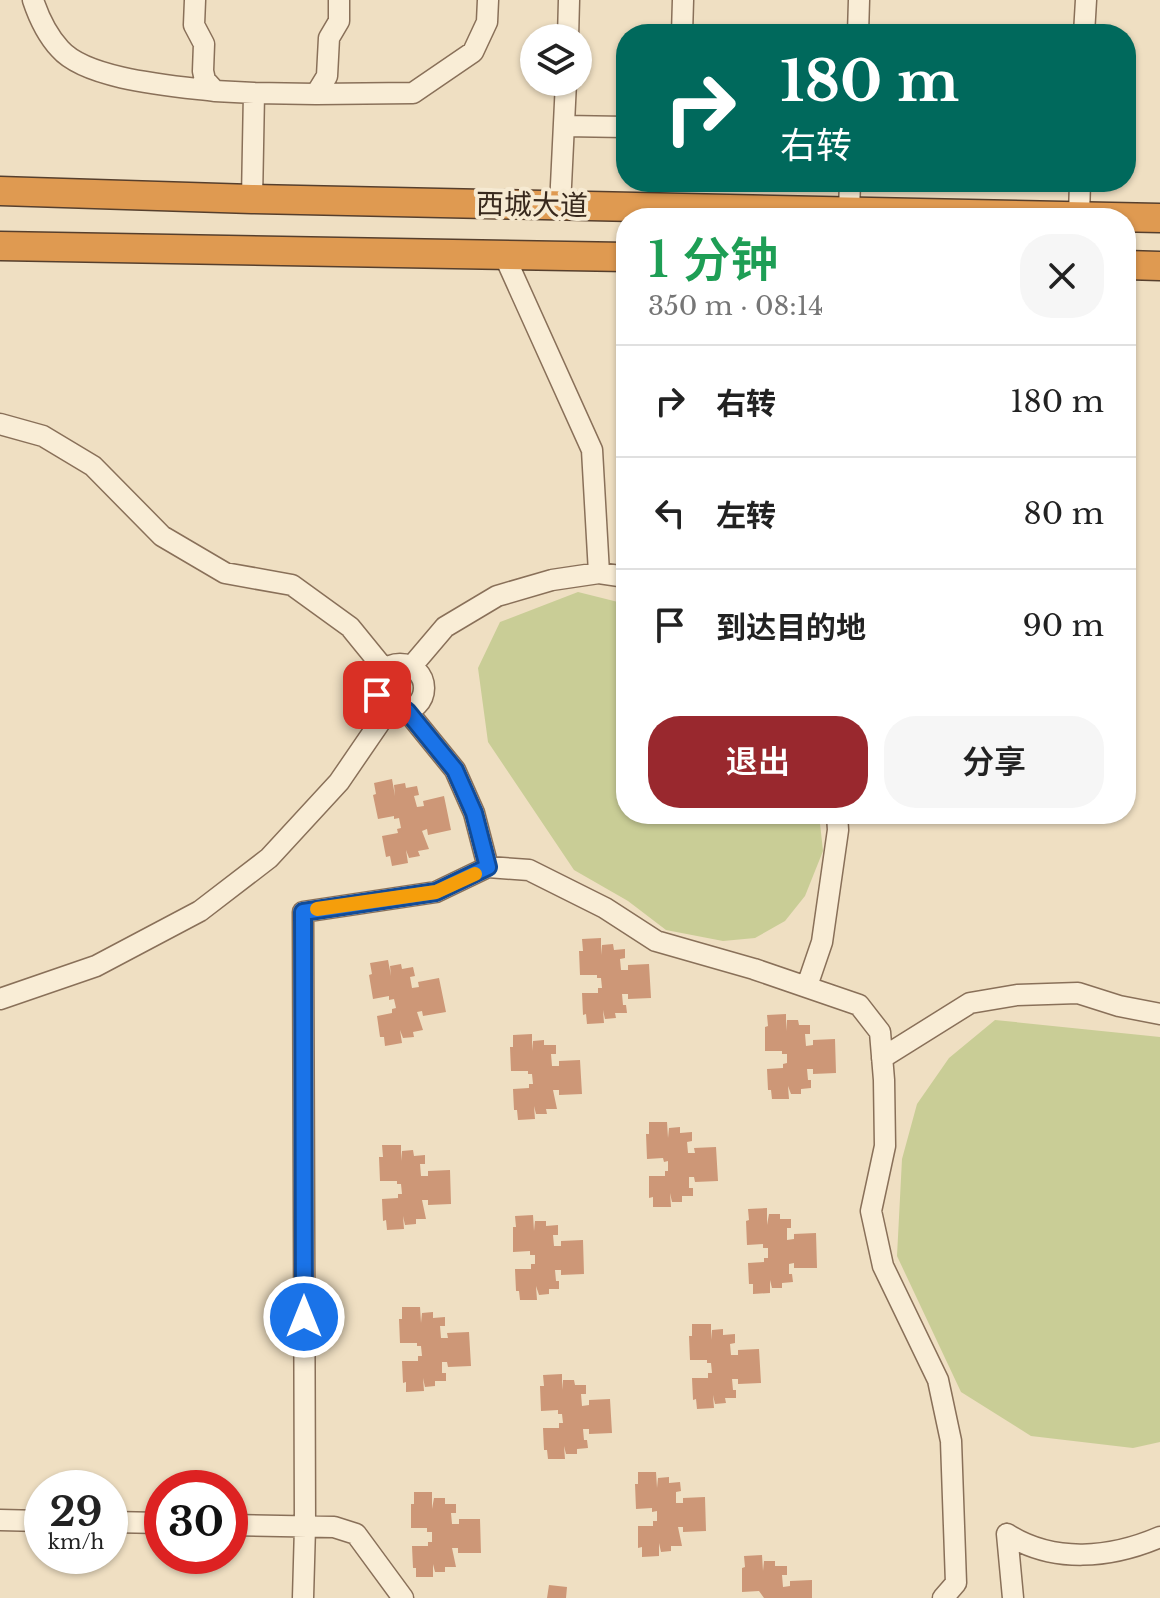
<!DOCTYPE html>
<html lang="zh">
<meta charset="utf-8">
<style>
:root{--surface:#fff;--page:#f6f6f6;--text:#222;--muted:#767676;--line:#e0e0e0;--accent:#99282e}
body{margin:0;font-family:"Libre Baskerville","Noto Sans SC",serif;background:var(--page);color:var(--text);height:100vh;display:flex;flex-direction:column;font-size:30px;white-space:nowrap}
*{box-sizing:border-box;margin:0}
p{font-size:26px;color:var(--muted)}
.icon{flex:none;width:44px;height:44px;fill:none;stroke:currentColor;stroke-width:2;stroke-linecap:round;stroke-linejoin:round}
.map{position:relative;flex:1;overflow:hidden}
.drawer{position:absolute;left:616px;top:208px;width:520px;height:616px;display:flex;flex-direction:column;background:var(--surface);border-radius:32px;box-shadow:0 2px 6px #0004}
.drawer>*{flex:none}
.banner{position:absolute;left:616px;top:24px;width:520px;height:168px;border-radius:32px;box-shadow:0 2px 6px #0004;background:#00695c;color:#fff;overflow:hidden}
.tools{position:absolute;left:520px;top:24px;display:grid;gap:16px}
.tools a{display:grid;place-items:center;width:72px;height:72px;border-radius:50%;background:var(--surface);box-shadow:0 2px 6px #0004;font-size:40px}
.speed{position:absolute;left:24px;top:1470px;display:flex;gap:16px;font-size:40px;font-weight:700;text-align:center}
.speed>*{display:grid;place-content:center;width:104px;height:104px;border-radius:50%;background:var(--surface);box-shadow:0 2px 6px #0004;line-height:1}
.speed small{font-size:20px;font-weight:400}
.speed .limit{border:12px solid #d22;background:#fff;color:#111}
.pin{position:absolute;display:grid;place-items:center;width:68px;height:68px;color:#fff;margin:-34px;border-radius:16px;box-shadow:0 4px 12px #0006}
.me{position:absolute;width:88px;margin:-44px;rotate:0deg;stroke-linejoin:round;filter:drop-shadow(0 0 6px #0008)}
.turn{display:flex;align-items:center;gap:28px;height:168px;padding:0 32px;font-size:36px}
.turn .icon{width:104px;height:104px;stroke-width:2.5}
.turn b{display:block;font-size:56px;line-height:68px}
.round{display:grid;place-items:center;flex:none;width:84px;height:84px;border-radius:32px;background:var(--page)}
.summary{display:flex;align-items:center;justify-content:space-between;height:136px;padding:0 32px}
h1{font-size:48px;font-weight:600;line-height:60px;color:#1e9e55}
.cta{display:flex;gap:16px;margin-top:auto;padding:16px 32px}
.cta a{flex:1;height:92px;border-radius:32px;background:var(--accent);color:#fff;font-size:32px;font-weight:600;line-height:92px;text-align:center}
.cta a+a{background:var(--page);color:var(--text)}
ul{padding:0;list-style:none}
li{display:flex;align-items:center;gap:24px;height:112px;padding:0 32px;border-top:2px solid var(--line)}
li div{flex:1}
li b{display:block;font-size:30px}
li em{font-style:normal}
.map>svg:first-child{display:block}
</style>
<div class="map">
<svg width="1160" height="1598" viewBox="0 0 1160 1598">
<rect width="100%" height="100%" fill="#efdfc2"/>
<path fill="#c9cd96" d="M578,592l48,12v210h193l4,37 -18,45 -20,25 -30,17 -32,3 -57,-11 -38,-29 -54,-31 -86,-128 -10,-74 22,-46z
M995,1020l165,17v405l-27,6 -102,-12 -70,-44 -64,-136 5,-97 15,-55 32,-46z"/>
<path fill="#cd9777" d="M392,779l3,17 -1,-11 11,-2 1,5 11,-2 2,9 -5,1 3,11 7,-1 -1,-5 21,-5 7,34 -23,5 -1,-6 -5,2 7,18 -11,2 2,5 -11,2 -3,-8 2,13 -16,3 -2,-10 -4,1 -4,-21 16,-3 -1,-4 4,-1 -2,-10 -5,1v-3l-16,3 -5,-24 3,-1 -2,-11z
M601,938v17l1,-10 11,-1 1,6 11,-1v9l-5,1 1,11h7v-5l21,-1 2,34 -23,1v-5h-6l1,11h3l1,8h-12l1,5 -11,1 -2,-9 1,13 -17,1 -1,-10 -3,1 -1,-22h16v-5h4l-1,-10h-4v-3h-17l-1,-24h4l-1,-12z
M388,960l3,16 -1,-10 11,-2 1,5 11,-2 2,9 -5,1 2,11 7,-1 -1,-5 21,-4 7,34 -23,4 -1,-5 -5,1 6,18 -10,2 1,5 -11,1 -3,-8 2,13 -17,3 -1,-9h-4l-3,-21 15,-3v-4l4,-1 -2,-9 -5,1v-4l-16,3 -4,-24 3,-1 -2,-11z
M786,1014v17l1,-11h11l1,5h11v9h-5l1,12 7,-1v-5l22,-1 1,34 -23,1v-5h-6l1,11h3v8l-10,1v5h-10l-3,-8 1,13h-17l-1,-9h-3l-1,-21 16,-1v-4l4,-1v-9h-5v-3h-17v-24l3,-1 -1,-11z
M532,1034v17l1,-10 11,-1v5h12v9h-5l1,12h7v-5l21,-1 2,34 -23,1v-5h-6l4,19h-11l1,5h-11l-2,-8 1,13 -17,1 -1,-10h-3l-1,-21 16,-1v-4h4l-1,-10h-4v-3h-17l-1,-24h3v-12z
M649,1122h18l1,16 1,-10 11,-1v6l12,-1v9l-5,1 1,11h7l-1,-5 22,-1 2,34 -23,1 -1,-5h-5v11h4v8h-11v6h-10l-2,-9 1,14h-18v-10l-4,1v-22h16v-5h3v-10l-4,1 -1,-4 -16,1 -1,-25h3z
M382,1145h19v16l1,-10 11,-1 1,6 11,-1v9h-5l1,12h7v-5l22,-1 1,34 -23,1v-5h-6l4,19h-10v5l-11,1 -2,-9 1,13 -17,1 -1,-10 -3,1 -1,-22 16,-1v-4h4l-1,-10h-4v-3h-17l-1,-24h4z
M767,1208v17l2,-11h11v5h11v9h-4v12l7,-1v-5l22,-1 1,35h-23v-5l-5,1v10h3l1,8 -11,1v5h-10l-2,-8v13l-17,1v-10h-4l-1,-21 16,-1v-4h4v-10h-5v-4l-16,1 -1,-24 3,-1 -1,-11z
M533,1215l1,16 1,-10h11v5l12,-1v10h-5l1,11h7v-5l22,-1 1,34 -23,1v-5h-6l1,11h3v8h-10v5l-10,1 -3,-9 1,14h-17l-1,-9h-3l-1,-22h16v-5h4v-9h-5v-4l-17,1v-25h3l-1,-11z
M402,1307h18l1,16 1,-10 11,-1v6l12,-1v9h-5l1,12h7l-1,-5 22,-1 2,34 -23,1 -1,-5h-5v11h4v8h-11v5l-10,1 -2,-9 1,13 -18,1v-10l-3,1 -1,-22h16v-5h4l-1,-10h-4v-3h-17l-1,-24h3z
M692,1324h19v16l1,-10 11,-1v6l12,-1v9l-5,1 1,11h7v-5l21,-1 2,34 -23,1v-5h-6l1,11h3v8h-11l1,5 -11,1 -2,-9 1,13 -17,1 -1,-10 -3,1 -1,-22h16v-5h4l-1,-10h-4v-3h-17l-1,-24h3z
M562,1374v16l1,-10h11l1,5h11v9h-5l1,12 7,-1v-5l21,-1 2,34 -23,1v-5h-6l1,11h3l1,8 -11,1v5h-11l-2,-8 1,13h-17l-1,-9h-3l-1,-22h16v-5h4l-1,-9h-4v-4l-17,1 -1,-25h4l-1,-11z
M638,1472h18l1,16 1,-10 11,-1v6l11,-1 1,9 -5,1v11h7v-5l22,-1 1,34 -23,1v-5h-5l4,19h-11v5l-10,1 -2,-9v13l-17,1v-10l-4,1v-22h15v-5h4v-10l-5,1v-4l-16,1 -1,-25h3z
M414,1492h18v17l2,-11h11v6h11v9h-5l1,11h7v-5h21l1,34h-23v-5h-6l4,19h-11v5h-10l-2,-8v13h-17v-9h-3l-1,-22h16v-4h4v-10h-5v-4h-16v-24h3z
M762,1555l1,16 1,-10h11v5h12v9h-5l1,12 7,-1v-5l22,-1v18h-48l-5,-7 -17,1v-24l3,-1 -1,-11z
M549,1585l18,2 -1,11h-19z"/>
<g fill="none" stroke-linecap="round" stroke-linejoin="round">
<g stroke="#897059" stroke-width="23">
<path id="minor" d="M33,0c6,18 14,35 27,49 27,31 115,37 155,42
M195,0l-1,25 10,19 -1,27 2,9 10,11 39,2 -2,106
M682,34l1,-34
M858,34l1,-34
M1084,34l2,-34
M568,38l1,-38
M254,93l62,1 11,-18 2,-38 10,-17v-21
M316,94l97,-1 60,-41 14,-30 1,-22
M564,126l62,1
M560,206l6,-124
M849,211l1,-29
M1079,216l1,-34
M0,424l43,12 50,30 69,70 63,37 67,12 58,42 35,43
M599,573l27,4
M376 688a24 24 0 1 1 48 0a24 24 0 1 1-48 0Z
M411,667l34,-40 52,-31 55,-16 47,-7 -7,-123 -88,-195
M407,711l48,59 19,43 14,54
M807,986l15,-44 16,-112 -1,-16
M0,999l96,-33 104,-55 69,-53 70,-76 50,-73
M882,1058l88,-55 47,-8 61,-2 41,13 41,8
M0,1520l42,1
M110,1522l52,1
M230,1525l104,2 22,7 47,64
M1007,1534c47,30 104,24 153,3
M1007,1534l6,64
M303,1598l2,-71 -2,-615 133,-20 52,-25 41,3 76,38 51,33 98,28 105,36 21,27 4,48 1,66 -14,65 12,55 55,114 13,61 5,142 -13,15"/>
</g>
<g stroke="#563f2d" stroke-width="31">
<path id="highway" d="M0,191l252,8 908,19
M0,246l626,11
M1126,265l34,1"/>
</g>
<use href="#minor" stroke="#f9edd6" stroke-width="20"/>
<use href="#highway" stroke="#df9a51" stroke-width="28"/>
</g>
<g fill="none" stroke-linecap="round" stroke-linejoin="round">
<g stroke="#114b97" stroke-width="20">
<path id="route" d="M304,1317l-1,-405 133,-20 52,-25 -14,-54 -19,-43 -48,-59 -18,-2 -12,-14"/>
</g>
<use href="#route" stroke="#1a73e8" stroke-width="14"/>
<path stroke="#f59e0b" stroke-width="14" d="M317,909l119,-17 39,-18"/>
</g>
<g text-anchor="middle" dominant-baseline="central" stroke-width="8" stroke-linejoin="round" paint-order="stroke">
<g font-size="28" fill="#38291d" stroke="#f6ead2">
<text transform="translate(532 205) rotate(1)">西城大道</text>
</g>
</g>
</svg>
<div class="tools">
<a><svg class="icon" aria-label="layers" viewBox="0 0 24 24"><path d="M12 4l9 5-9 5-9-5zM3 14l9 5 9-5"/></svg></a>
</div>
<div class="speed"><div>29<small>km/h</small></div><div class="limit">30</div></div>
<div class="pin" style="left:377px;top:695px;background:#d93025"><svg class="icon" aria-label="arrive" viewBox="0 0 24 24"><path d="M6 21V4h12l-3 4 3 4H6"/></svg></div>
<svg class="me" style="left:304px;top:1317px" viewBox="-20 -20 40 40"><circle r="17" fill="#1a73e8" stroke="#fff" stroke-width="3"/><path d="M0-11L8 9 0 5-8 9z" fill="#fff"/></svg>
<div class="banner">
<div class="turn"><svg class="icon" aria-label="right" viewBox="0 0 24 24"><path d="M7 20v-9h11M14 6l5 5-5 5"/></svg><div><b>180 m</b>右转</div></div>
</div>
<section class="drawer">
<div class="summary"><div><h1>1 分钟</h1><p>350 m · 08:14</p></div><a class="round"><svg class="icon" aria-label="close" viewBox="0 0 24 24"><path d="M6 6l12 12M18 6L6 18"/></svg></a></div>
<ul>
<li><svg class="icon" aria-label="right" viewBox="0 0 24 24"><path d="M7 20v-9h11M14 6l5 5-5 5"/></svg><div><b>右转</b></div><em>180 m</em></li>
<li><svg class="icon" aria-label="left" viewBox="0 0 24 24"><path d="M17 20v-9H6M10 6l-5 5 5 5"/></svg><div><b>左转</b></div><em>80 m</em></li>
<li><svg class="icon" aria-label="arrive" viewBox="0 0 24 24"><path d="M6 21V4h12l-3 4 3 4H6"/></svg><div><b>到达目的地</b></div><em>90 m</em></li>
</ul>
<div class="cta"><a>退出</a><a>分享</a></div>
</section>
</div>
